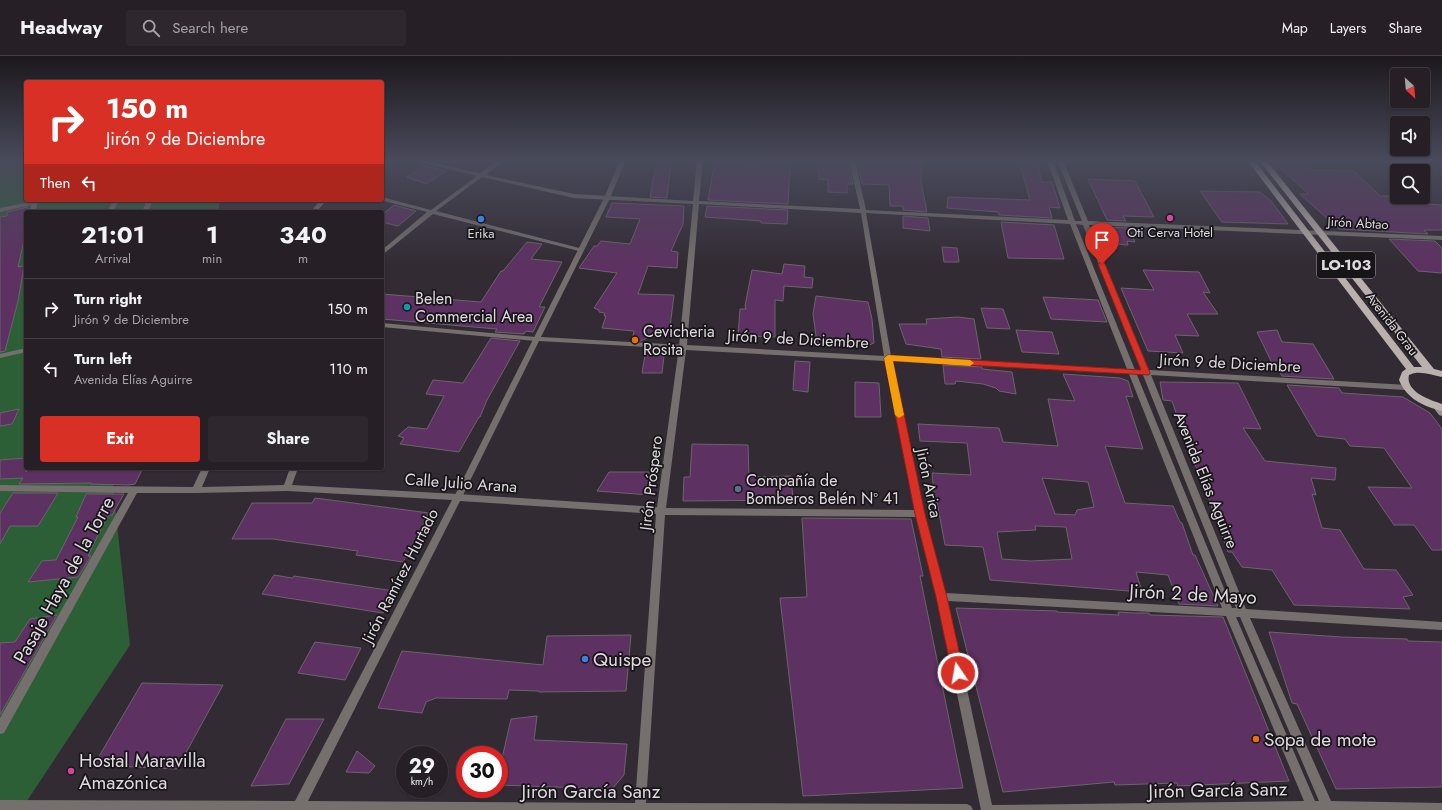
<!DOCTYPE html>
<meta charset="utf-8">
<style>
:root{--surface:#262026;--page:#2e282e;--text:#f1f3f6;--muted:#a4a3a7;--line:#423e43;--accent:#d93025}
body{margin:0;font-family:Jost,sans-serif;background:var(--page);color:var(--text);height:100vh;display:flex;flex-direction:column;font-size:15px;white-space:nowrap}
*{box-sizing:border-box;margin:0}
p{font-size:13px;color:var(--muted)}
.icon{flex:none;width:22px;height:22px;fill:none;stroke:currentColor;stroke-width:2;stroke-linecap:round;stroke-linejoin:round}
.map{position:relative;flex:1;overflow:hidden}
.drawer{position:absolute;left:24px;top:154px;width:360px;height:260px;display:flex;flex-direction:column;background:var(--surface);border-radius:4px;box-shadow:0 1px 3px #0004,0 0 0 1px var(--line)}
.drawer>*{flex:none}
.top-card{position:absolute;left:24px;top:24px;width:360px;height:122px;border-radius:4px;box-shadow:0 1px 3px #0004,0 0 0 1px var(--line);background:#d93025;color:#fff;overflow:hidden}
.needle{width:26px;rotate:154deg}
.buttons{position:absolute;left:1390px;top:12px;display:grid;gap:8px}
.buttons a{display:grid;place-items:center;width:40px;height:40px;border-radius:4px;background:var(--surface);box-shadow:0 1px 3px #0004,0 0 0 1px var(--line);font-size:20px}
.speed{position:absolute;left:396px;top:690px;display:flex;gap:8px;font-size:20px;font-weight:700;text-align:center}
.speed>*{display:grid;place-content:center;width:52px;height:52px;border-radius:50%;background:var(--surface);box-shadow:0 1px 3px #0004,0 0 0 1px var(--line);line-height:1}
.speed small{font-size:10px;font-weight:400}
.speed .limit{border:6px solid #d22;background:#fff;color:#111}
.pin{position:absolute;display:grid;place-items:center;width:34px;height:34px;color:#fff;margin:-41px -17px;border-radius:50% 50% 50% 0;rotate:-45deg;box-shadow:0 0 4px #0007}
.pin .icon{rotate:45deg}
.me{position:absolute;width:44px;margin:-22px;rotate:348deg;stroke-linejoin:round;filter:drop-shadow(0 0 3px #0008)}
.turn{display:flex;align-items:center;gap:14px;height:84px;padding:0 16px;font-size:18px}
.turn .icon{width:52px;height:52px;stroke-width:2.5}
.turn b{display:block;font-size:28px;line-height:34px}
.then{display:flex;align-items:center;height:38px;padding:0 16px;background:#0003;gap:8px;font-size:15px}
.eta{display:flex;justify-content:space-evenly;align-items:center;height:68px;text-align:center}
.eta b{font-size:24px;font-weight:700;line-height:28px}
.cta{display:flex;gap:8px;margin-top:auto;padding:8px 16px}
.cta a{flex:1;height:46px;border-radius:4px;background:var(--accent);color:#fff;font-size:16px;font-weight:700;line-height:46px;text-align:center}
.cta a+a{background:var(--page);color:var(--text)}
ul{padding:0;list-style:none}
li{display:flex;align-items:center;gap:12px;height:60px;padding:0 16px;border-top:1px solid var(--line)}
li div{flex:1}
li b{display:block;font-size:15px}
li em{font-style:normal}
header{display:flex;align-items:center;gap:24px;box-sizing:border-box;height:56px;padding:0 20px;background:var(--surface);border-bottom:1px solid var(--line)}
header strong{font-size:19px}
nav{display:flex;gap:22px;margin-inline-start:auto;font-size:14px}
.search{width:280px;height:36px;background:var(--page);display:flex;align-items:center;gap:10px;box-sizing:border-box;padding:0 14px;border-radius:4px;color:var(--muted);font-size:15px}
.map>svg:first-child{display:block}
</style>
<header>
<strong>Headway</strong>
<div class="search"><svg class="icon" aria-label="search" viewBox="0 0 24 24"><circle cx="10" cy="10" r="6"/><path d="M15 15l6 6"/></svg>Search here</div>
<nav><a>Map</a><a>Layers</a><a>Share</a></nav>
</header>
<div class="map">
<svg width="1442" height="754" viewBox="0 0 1442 754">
<rect width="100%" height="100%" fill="#322b33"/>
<path fill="#2d5f37" d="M0,104h26v40h194l-2,12h-192v256h85l19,177 -109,165h-21z"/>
<path fill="#5d3161" stroke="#6c646c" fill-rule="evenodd" d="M715,104h30v5l45,-1 -2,40 -80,-4z
M857,104h65l-1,22 6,30 -24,-2v-4h-13l-1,-21 -27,-1z
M1019,104h17l6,22h10l8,26 -11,-1 3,11 -53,-3 -1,-3 -51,-4 1,-11 82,3z
M1271,104h31l7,10 45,1 26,25h9l8,6 45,3v25h-18l4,4 -89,-5 -39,-35h9z
M661,106h10l-4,36 -17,-1 5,-27z
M819,107l29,1 5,20h-6v9l-19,-1v-12l-9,-1z
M424,110l22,5 -20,13 -19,-7z
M1088,123l47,2 19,36 -31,-1 3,5 -19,-1z
M1200,135l60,1 12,10 16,22 -66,-2z
M612,147l72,3 -1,18 -12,27 7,1 -1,16 -29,-2 -10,28 36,1 -4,32 -29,14h-9l2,-10 -32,-3 4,-12h-2l1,-3 -6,-1v-2l-5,-2 23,-35 -38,-5 15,-22h3l4,-5 29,3 10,-25 -34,-2z
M394,149l22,6 -18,15 -16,-4v-7z
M707,150l81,4 -1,14 -26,-1v-2l-56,-4z
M27,151v4h2l-3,1v19l-8,36 6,-1 -6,35 -13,50 -5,1v-135l7,-1v-4z
M903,160l25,2 2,13 -27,-3z
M1001,166l53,3 10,34 -56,-1z
M1094,171l35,1 6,14 -8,-1 1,4 -26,-2z
M1389,183l46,2 7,7v25l-24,-2z
M527,186l15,2 -11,15 31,3 -23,45h6l-12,25 -7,-1 -2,3 -29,-2 2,-3 -115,-10v-25l99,8 20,-31h2z
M942,191l15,1 2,14h-15z
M784,208l21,2 -1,11 9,1 -1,10 -28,-2 -1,15 -8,-1v37l-37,-1 2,-27h6l-1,-3 7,-36 30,4z
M1143,214l56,2 11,21 -7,-1 15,22h-31l12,22 -24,-1 8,18 -35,-2 -27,-63 33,2z
M816,240l52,6 4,17 2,24 -7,3 -50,-3 -4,-29z
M1043,241l55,3 9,22 -56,-3z
M981,252l22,1 7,20 -23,-1z
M958,261l16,2 7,40 -39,-2 -1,-8 -35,-5 -7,-20h28l-1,-5z
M1016,274l36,2 7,22 -37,-2z
M1277,274l5,12 31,2 21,35 -52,-3 -6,-11h-5v-4l-14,-29z
M491,282l29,3 -33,59 -7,17h-1l-20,35 -59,-8 4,-6 -6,-2 10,-9 19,2 17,-33 -18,-2 7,-14 30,3z
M645,299l19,1 -2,17h-20z
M795,305l15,1 -2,30 -15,-2z
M943,309l39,2v2l30,3 4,22 -17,-3 -3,-3 -13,-4 -27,-3 -1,3h-10z
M1063,318l57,4 8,3 5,16 -7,-1 17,53 -38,-3 20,57 48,3 7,16 2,1 11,32h2l23,51 -39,-2 -11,-29 -32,-3 6,20 -152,-12 -7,-33 -38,-2 -8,-43h-2l-3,-29 39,2 -4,-32 -47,-2 -2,-17 81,4 4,14 55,4 -10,-47 27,2zM1042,422l46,4 6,25 -17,3 -2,5 -20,-1zM1035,470l31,1 6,32 -41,2 -29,-2 -5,-27 39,-2z
M855,326l24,1 2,34h-26z
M1160,326l78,1 23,46 -18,-1 22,33 71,7 -1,12 -24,-2 5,17 -4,-1 10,34 18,2 24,39 32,1 17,25 -10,2 7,12 -116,-4 -22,-35 -30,-3 -10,-15h-4l-21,-58 -6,-25h-4l-7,-15 -18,-53 -9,-1z
M1287,329l52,3 3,5 61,4 27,16 12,16v121h-10l-18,-25h-20l-26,-38 44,1 -28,-40 -34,-2 -5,-7 -28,-3z
M19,353l-7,15 -12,2v-13z
M692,388l56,1 1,32 42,-1 2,24 -110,1 1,-24h6z
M26,402v14l3,-4h77l-1,2 38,-2 -8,16 -6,1 -38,-1v-1l-72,1 4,-6 -23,1v-19z
M609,416h42l-1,23 -53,-4z
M13,437h45l-20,33h-28l-10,18v-31z
M86,438h38l-12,21h-3l-11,20 -10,21h3l-13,21 -50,5 14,-21 14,-1 22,-43h-2z
M315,442l114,15 -26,49 -47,-7 2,-4 -85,-12h-41l20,-36h60z
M802,462l109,1 12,57h-3l43,212 -160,8 -23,-198 27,-1z
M274,519l18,3 2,-2 100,15 -11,22 -121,-19z
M956,552l101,3v1l62,3 -1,-3 17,1h14l1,2 73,2 66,164 -111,5 -1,-3 -62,2 -1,-3 -111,10z
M57,559l-57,100v-72l15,-1 15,-23z
M1269,576l72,5 66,2 1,2 34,1v145l-106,2 -39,-85 -5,-1z
M631,579l-5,56 -87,1v-1l-30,-1 -2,9 -71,-1 -10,4 -4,11 -44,-5 24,-57 141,14 4,-29z
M315,586l46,6 -16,32 -47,-7z
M142,627l81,2 -46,84 -83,-4z
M537,660l-3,24 93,4 -3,31 -12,14 -113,-4v-13l12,-53z
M286,663h38l-35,65 -38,2z
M357,695l18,15 -6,7 -23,-1z"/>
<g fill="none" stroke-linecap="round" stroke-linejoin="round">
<path fill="#75706d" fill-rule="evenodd" d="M321,144h6l-11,12h-6z"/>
<path fill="#75706d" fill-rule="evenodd" d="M620,104h6l-16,38 -69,139 142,8 4,2 -4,2 -144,-8 -78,158h-6l-1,-2 150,-299z"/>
<path fill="#75706d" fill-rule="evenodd" d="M22,104h4v5l-2,-1z
M410,104h10l60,13 18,-13h7l-19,15 88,19 119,7 4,-41h6l-4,41 161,8 -11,-49h6l11,50 202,10 -21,-60h6l22,61h7l-25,-61h6l25,61 354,15v4l-353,-15 60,145 259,15 1,2 -1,2 -3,1 -254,-15 95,234 196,13v8l-192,-12 81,183 111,2v7h-461l-44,-213 -20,-80 -252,-2 -19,288 321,1 4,2 2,4h-973v-10l295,1 157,-301 -165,-9 -91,2h-59l-133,240 -4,1v-16l128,-225 -128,-2v-6l193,2 9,-19h8l-8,19 82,-2 6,-17h8l-6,17 166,9 199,13 22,-160 14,-143 -119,-6 -92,-21 -46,34 147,38v2h-4l-146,-37 -51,41v-5l45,-38 -47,-12h2v-3l49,13 46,-34zM699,148l162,9 23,143 -197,-11zM866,157l204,11 57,145 -236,-13zM1076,168l7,1 58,145h-6zM686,294l199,11 30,149 -249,-2zM892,305l237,13 93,234 -276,-15 -22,-79zM1137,319h6l93,233h-4zM460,445l196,13 -21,289 -327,-2zM948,545l278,15 78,185 -312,4zM1236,561h4l79,184h-4z
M31,144h19l-13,4 -1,8h-6l1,-7 -31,7v-4l31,-6z
M113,144h6l-6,12h-6z
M147,144h6l-5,12h-6z
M26,214v10l-3,-2v-6z
M382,267l154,14 4,2 -4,2 -154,-14z
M26,292v4l-26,6v-4z"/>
<path fill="#9c9491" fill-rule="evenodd" d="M1437,348l5,4v8l-3,-1 -6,-8z"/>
<path fill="#bbb1ac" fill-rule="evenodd" d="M1247,104h7l160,207h8l-163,-207h7l168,209 8,2v6c-11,-2 -23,-7 -33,-2 -4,17 21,25 33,29v7c-19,-5 -35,-12 -43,-31l3,-8 4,-3z"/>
</g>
<linearGradient id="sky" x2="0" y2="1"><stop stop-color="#1c181c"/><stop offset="0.5" stop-color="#494a5b"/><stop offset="1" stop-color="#494a5b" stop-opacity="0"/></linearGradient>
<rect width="1442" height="210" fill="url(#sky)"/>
<path fill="#d93025" stroke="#8d1f18" d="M1102,205l3,3 45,109 -1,2 -256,-14 32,153 22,83 17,76 -2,4 -4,2 -4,-2 -2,-4 -16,-76 -21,-83 -31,-156 4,-3 253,15 -43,-106z"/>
<path fill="#f59e0b" d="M888,299l82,5 4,3 -4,3 -77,-5 11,54 -5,3 -4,-3 -11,-57z"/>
<g fill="#d1479c" stroke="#181518" stroke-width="1.5">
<circle cx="1170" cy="162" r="4"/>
<circle cx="71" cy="715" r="4"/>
</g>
<g fill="#3f7fe0" stroke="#181518" stroke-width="1.5">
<circle cx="481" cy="163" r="4"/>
<circle cx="585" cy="603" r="4"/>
</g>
<circle fill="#0f9aa8" stroke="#181518" stroke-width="1.5" cx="407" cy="251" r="4"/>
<g fill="#e8710a" stroke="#181518" stroke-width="1.5">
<circle cx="635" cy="284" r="4"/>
<circle cx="1256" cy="683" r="4"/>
</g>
<circle fill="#5c6f8a" stroke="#181518" stroke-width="1.5" cx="738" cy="433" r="4"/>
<g text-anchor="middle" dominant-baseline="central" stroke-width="3.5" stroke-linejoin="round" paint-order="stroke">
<g font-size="13" fill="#dfdbe0" stroke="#181518">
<text transform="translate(1358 167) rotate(3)">Jirón Abtao</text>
<text transform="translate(1392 268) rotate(52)">Avenida Grau</text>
</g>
<g font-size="13" fill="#dfdbe0" stroke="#181518">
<text x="1170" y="176">Oti Cerva Hotel</text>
<text x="481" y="177">Erika</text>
</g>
<rect fill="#181518" stroke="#a3a0a4" stroke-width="1" x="1317" y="196" width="58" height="26" rx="3"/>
<g font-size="15" font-weight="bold" fill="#dfdbe0">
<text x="1346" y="209">LO-103</text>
</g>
<g font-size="16" fill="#dfdbe0" stroke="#181518" text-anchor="start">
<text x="415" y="242">Belen<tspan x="415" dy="18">Commercial Area</tspan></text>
<text x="643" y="275">Cevicheria<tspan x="643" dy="18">Rosita</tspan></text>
<text x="746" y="424">Compañía de<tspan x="746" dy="18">Bomberos Belén Nº 41</tspan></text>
</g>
<g font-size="16" fill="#dfdbe0" stroke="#181518">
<text transform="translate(798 283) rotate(3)">Jirón 9 de Diciembre</text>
<text transform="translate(1230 307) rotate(3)">Jirón 9 de Diciembre</text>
<text transform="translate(1206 424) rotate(68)">Avenida Elías Aguirre</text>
<text transform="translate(461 427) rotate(4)">Calle Julio Arana</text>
<text transform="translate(651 427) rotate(-83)">Jirón Próspero</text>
<text transform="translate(929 427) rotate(78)">Jirón Arica</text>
<text transform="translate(400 520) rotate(-63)">Jirón Ramírez Hurtado</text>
</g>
<g font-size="19" fill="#dfdbe0" stroke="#181518">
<text transform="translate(64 524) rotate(-61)">Pasaje Haya de la Torre</text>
<text transform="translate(1193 538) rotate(3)">Jirón 2 de Mayo</text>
<text transform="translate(1218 734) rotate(-1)">Jirón García Sanz</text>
<text x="591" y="735">Jirón García Sanz</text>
</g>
<g font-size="19" fill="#dfdbe0" stroke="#181518" text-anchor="start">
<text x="593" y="603">Quispe</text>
<text x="1264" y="683">Sopa de mote</text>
<text x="79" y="704">Hostal Maravilla<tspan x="79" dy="22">Amazónica</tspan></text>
</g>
</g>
</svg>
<div class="buttons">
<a><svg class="needle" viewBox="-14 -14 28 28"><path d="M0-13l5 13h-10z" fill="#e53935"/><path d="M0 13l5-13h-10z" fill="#a4a3a7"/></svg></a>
<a><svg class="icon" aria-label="sound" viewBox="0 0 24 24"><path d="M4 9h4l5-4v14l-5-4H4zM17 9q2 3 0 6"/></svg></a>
<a><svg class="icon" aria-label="search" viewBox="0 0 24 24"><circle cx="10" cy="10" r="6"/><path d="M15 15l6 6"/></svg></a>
</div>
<div class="speed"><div>29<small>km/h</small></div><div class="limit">30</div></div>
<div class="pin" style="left:1102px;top:208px;background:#d93025"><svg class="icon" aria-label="arrive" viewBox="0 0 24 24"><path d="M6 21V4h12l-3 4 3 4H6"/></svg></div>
<svg class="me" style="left:958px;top:617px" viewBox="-20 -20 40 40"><circle r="17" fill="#d93025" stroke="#fff" stroke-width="3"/><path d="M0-11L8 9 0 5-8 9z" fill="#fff"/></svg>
<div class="top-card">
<div class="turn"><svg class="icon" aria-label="right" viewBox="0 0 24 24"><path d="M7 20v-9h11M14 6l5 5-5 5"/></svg><div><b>150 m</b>Jirón 9 de Diciembre</div></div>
<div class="then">Then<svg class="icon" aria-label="left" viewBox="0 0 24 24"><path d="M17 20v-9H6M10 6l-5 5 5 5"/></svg></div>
</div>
<section class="drawer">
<div class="eta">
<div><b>21:01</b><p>Arrival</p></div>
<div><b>1</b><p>min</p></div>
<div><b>340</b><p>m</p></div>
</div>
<ul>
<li><svg class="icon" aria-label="right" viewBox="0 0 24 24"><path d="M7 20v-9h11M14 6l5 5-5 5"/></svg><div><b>Turn right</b><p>Jirón 9 de Diciembre</p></div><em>150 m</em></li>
<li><svg class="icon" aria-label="left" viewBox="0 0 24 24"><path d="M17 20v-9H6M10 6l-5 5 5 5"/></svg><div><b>Turn left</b><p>Avenida Elías Aguirre</p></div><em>110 m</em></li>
</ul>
<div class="cta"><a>Exit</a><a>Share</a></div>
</section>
</div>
